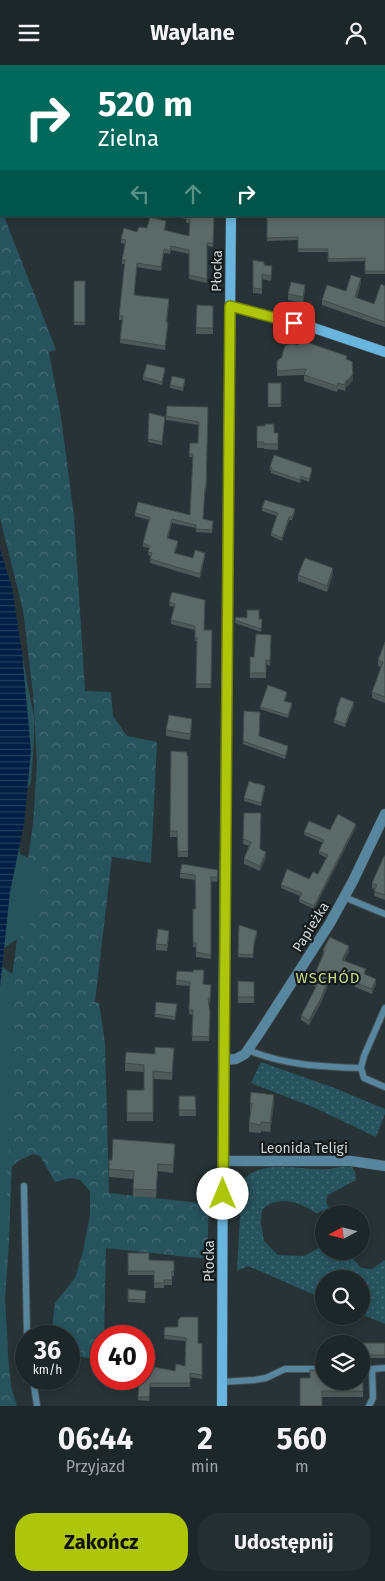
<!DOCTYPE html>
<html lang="pl">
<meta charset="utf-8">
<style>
:root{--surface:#1d2628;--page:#252e30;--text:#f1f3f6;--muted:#a0a5a8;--line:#3b4345;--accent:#aec60a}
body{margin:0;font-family:"Fira Sans",sans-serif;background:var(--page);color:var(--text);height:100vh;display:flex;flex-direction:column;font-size:19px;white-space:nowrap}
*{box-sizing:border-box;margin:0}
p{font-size:16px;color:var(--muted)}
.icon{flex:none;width:28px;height:28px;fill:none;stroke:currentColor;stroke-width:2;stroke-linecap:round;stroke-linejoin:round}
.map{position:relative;height:1341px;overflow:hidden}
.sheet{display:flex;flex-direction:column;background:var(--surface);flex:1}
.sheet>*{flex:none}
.hud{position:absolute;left:0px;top:0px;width:385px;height:152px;box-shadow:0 2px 8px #0003,0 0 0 1px var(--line);background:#00695c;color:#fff;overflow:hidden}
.needle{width:32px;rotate:263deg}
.fabs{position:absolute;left:315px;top:1140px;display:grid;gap:10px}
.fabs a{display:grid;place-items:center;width:55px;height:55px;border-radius:50%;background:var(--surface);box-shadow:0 2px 8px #0003,0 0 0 1px var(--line);font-size:25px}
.speed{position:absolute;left:15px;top:1260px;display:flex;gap:10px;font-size:25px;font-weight:700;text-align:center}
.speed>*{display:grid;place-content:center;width:65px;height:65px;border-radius:50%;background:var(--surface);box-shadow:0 2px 8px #0003,0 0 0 1px var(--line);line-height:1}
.speed small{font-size:12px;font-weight:400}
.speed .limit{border:8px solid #d22;background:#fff;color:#111}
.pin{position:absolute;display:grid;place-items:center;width:42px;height:42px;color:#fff;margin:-21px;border-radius:10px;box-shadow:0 2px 8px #0006}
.me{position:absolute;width:55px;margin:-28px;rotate:0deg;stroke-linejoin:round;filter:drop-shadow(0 0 4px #0008)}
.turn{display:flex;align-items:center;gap:18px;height:105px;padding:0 15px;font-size:22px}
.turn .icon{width:65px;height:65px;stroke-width:2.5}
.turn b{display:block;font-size:35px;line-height:42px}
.lanes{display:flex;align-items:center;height:48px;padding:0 15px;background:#0003;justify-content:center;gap:25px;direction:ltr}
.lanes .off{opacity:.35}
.eta{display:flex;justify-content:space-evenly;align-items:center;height:85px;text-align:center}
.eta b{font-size:30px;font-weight:700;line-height:35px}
.action{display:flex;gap:10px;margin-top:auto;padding:10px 15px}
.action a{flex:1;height:58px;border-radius:20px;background:var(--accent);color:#111;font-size:20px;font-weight:700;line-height:58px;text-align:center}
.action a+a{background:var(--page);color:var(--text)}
header{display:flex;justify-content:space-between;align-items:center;height:65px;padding:0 15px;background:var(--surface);font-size:22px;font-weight:700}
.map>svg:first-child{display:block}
</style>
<header><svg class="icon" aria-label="menu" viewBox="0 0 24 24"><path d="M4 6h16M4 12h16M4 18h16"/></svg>Waylane<svg class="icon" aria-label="person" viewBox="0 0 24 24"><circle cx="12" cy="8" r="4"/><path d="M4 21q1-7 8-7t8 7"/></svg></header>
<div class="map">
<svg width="385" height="1341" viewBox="0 0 385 1341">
<defs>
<pattern id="grass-dots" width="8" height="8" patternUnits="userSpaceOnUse" patternTransform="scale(1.25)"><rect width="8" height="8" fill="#27535d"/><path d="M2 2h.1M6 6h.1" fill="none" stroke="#456b73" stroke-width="1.8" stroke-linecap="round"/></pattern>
<pattern id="forest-crowns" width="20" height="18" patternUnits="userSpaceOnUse" patternTransform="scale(1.25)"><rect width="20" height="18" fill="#27535d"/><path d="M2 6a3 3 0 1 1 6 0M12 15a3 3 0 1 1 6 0" fill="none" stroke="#456b73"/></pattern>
<pattern id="water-rules" width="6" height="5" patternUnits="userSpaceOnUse" patternTransform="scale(1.25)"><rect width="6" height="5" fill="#001f44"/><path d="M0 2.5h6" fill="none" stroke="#243f5e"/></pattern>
</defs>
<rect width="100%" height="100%" fill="#273336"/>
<path fill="url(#grass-dots)" d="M261,997l76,27 48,20v5l-9,23 -63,-30 -62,-24z
M343,1101l9,1 3,5 1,8 -28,15 -2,7 4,7 -14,4c-16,-11 -38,-19 -54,-3l-1,14 3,17 14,14 26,1 20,-11v6c23,0 22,-2 37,17l11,1 13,-9v64l-24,-10v-35h-37v20l-76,-33 -11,5 5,-90c20,-23 58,-10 85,-12 5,0 11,-2 16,-3z"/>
<path fill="url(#forest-crowns)" d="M0,126l1,25h3l52,134 -7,2 12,65 13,99 11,175 26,1 2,24 14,20 30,6 -6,121 -39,-6 -17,145 4,1 6,40 4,150 100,11 -2,55 -101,-11 -2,88h-3v25l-32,-7v-18h-18l4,-33 20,-25 8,-27 7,-36v-24l-10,-11 -10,-2 -15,4 -15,-26 -7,-2 -15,7 -6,6 -1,16 -2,58 -5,76 7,69 6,20h-17v-343l33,-240 4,-60 -4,-69 -10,-84 -23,-92z"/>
<path fill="#27535d" d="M0,488l22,101 12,63v23l-3,43 -12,17v39l1,15 22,10c-1,26 -2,54 -22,73 -6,5 -14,9 -20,14z
M0,900l15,11 -3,33 -3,139 -3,24 2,50 -2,15 -2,45 4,66 -8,29z"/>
<path fill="url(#water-rules)" d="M0,484l12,39 10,65 9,98 -7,73 -14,68 -10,95z"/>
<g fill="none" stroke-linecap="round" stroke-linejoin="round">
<g stroke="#455052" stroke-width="8">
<path id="lane" d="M252,1v-1
M344,832l41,17
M385,943l-21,48 -3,12 3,10 21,9
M248,985c36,15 74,17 113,18
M24,1121l3,150
M361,1304h11l1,29 -4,8
M372,1304l13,-1
M33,1314l4,27
M222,1317l32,-2 12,-2 19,-9h39"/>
</g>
<g stroke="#455052" stroke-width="11">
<path id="street" d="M223,995l13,-1 9,-5 15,-22 70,-109 23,-42 32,-67
M223,1096h128l34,5"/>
</g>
<g stroke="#455052" stroke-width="11">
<path id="secondary" d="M233,1v-1
M230,241l84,22 71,24
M222,1341l1,-346 8,-844"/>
</g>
<use href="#lane" stroke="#58869f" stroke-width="6"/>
<use href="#street" stroke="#58869f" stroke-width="10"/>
<use href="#secondary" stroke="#6ab5de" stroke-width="10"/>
</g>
<path fill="#4e5a59" d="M385,0v209h-20v-13l-37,1v-10h-30v-12l-31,1v-25z
M173,151h41l-1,31 -6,-1v37l-18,-4v-25l-18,-4 -1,4 -6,-1 -3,18 -24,-4 -3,28 35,8 -2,19 1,4 -3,24 -45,-7 2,-23h-3v-4l6,-52h-3v-4l3,-16 -4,-1v-4l16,-7 10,-4 19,-3 -1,6 24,5 1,-13h-4v-4l-13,-2z
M253,195l11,5 8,1 -1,15 -9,-2v15l-9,-1z
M74,216h11v44h-11z
M361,218l-4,15 17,6 11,-18v41l-63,-22v-5l24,-9z
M305,226l-2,12 -15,-3v-6z
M213,241v28h-17v-6z
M347,295l6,7v13l-4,5 -3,2 -1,4 -7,-2 -1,3 -33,-11v-6l-27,1v-15z
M165,306l-3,14 -19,-5v-3z
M185,317l-2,9 -13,-3v-3z
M268,318h13v24h-13z
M208,342l-2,85 -1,-1 -2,28 10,2 -1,12 -16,-1v-4l-24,-5 -4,15 10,6 -3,9 18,5 12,-2 -5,22 -50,-15 1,-7 -3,-1 1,-7 -6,-1v-4l6,-23 -14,-4v-3l55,2 3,-58h-4l1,-14h8l1,-18 -33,-5v-4z
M149,348l16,4 -3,28 -14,-3z
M257,361l17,7h4v17l-14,-1v-1h-7z
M270,402l42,4 -3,11 -8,-3 -1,4 -29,-10v-2l-1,-1z
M262,443l33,4 -3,8h-3l-7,21 -11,-5v-3l6,-17 -15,-5z
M333,509l-6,18 -29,-11v-6z
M172,527l32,38h8l-1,58h-15l1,-47h-2v-11l-24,-6v-4l4,-13 -6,-1z
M247,553l15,1 -1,13 -26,-9v-3z
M271,570l-1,31 -4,-2v14h-16v-21h4z
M385,577v61l-13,-5v-6l9,-25 -3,-1v-6z
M287,630l-2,6 7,5 -4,12 -28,-9v-2z
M354,640l-9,22 -11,-4v-3l2,-6v-3z
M244,646l15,25 29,13 -3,10 -42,-15z
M192,660l-2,15 -24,-4v-6z
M171,686l17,5v101h-10l-1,-20h-7z
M265,724l-4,17 -17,-5v-3z
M244,748l16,36 6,8 -6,14 -16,-7v-5l5,-13 -6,-2z
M356,762l-42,82 -15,-7v-3l1,-3 -19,-8v-3l28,-6 9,-5 9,-16 -8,-4v-3l4,-8 -19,-8v-3z
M385,791v44l-11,-4 1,-7 -3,-1v-5z
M180,808l38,2 -1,7 -6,-1v78l-15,-2v-10h-3v-38h2v-29l-15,-2z
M239,860l18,9 -3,12 -1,12 -15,-1z
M169,872l-2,14 -11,-1v-6z
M323,885l26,1 -5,10 22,13 -1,1 11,9 -4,10 -17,-7v-3l-23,-9 -11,28 -12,22 -8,-5v-4l15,-29 -4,-2v-5l11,-26z
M177,906l27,13 7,1 -1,18h-1v38h-17l1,-26 -4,-1 1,-28 -14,-1z
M238,916l16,1v21h-16z
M177,942l-2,13 -20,-3v-3z
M174,990l-2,25 -19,-1v42h-26v-31h17v-18l-19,-1v-8z
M179,1031h16l1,20h-17z
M250,1038l24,1 -4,28 -9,-1v2l-12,-1v-9l2,-11h-1z
M175,1087l-2,21 -15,-2 -2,27 -23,-2v-17l-24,-2v-8l3,-9z
M128,1188l21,7 25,1v15h-2v9h-8v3h-10v-13h-26z
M128,1224l18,2 -1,12 -17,-1z
M165,1262l33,16 4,1v35l-12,-2v10h-40l-1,14 -11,-1 1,-21 36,-8 10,-5 1,-25 -22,-2z
M324,1278h61v15h-24v-14h-37v14z
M363,1305v27h-41l-12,-19z"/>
<path fill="#404a49" d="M361,213v5l-6,19v-5z
M305,220v6l-2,12v-6z
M353,309v6l-4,5 -3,2 -1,4v-6l1,-4z
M289,452v3l-7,21v-3z
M333,503v6l-6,18v-6z
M354,637v3l-9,22v-3z
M292,638v3l-4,12v-3z
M265,721v3l-4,17v-3z
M356,759v3l-42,82v-3z
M266,787v5l-6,14v-5z
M349,881v5l-7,14v-5z
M332,905v5l-11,28 -12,22v-5z
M376,914v5l-4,10v-5z
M274,1030v9l-4,28v-9z"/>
<path fill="#5b6968" stroke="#404a49" d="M108,0h18v1h-18z
M266,0h119v206h-20v-13l-37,1v-10h-30v-12l-31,1v-22h117v-150h-118z
M186,151h28l-1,27h-6v36l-18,-4v-25l-18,-4 -1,5 -6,-2 -3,18 -24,-4 -3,32 35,4 -3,23h2l-3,24 -45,-7 3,-23h-4l6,-56h-3l4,-20 -5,-1 3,-11 13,4 2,-5 8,1 3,-11 16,4 -2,9 25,6 1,-17h-4z
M253,195l11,2v3l8,1 -1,10 -9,-2v15l-9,-1z
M351,210l10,3 -6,19 19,7 7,-20 4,2v36l-63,-22 5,-15 19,6z
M74,216h11v41h-11z
M291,217l14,3 -2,12 -15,-3z
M197,240l16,1v22h-17z
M303,276l44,15 -1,3 7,3 -1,3 1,9 -4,5 -3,2 -1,4 -7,-2 -1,3 -33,-11 2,-6 -29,2v-10l5,-4 1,-6 2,-5 5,-2 8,1z
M147,299l18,4 -3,14 -19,-5z
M172,311l13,3 -2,9 -13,-3z
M268,318h13v21h-13z
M167,341l41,1 -2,81h-1l-2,31 10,2 -1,9 -16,-1v-4l-24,-6 -5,19 11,3 -4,12 19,5 2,-8 10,3 -5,21 -50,-15 2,-6 -4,-1 2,-6 -7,-3 7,-26 -15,-4 3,-11 52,13 3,-61h-4l1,-11h8l1,-21 -33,-6z
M149,348l16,4 -3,25 -14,-3z
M265,359h9v9h4v11h-14v-2h-7v-16h8z
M274,390l38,13 -3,11 -8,-3 -1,4 -29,-10 1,-2 -2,-1z
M265,435l30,9 -3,8h-3l-7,21 -11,-5 7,-20 -16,-5z
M305,493l28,10 -6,18 -29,-11z
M172,527l33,8 -1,30h8l-1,54h-15l1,-46h-2v-12l-24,-6 4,-16 -6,-2z
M247,545h12v9h3l-1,10 -26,-9 1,-3 11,1z
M256,569l15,1 -1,26 -4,-1v13h-16v-16h4z
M385,577v55l-13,-5 11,-30 -5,-2z
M268,620l19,7 -3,9 8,2 -4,12 -28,-8z
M341,632l13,5 -9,22 -11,-4 3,-8 -1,-1z
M244,646l16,1 -1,24 29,10 -3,10 -42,-15z
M169,650l23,4 -2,15 -24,-4z
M171,686l16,1v4h1v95l-10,1 -1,-21h-7z
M249,716l8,3v-1l8,3 -4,17 -17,-5z
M244,748h17l-1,36 6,3 -6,14 -16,-7 7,-17 -8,-3z
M338,749l18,10 -42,82 -15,-7 3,-6 -21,-8 6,-16 22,10 4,-7 5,2 10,-19 -9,-4 5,-11 -20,-8 5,-11 21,9z
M384,791h1v39l-11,-4 3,-6 -5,-2z
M182,799l36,6 -1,7h-6v78l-15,-3v-9l-3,-1v-33h3l-1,-34 -15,-2z
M239,860l18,6 -3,12 -1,12 -15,-1z
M158,864l11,2 -2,14 -11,-1z
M330,872l19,9 -7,14 24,9 -2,5 12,5 -4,10 -17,-6 1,-3 -24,-10 -11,28 -12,22 -8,-4 17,-33 -6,-3 13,-29 -2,-1z
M193,905h11l-1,14 8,1 -1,14 -2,-1 2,14 -1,25 -17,-1 1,-26h-4l1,-28 -14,-2 1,-9 16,1z
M238,916l16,1v15h-16z
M156,937l21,2 -2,13 -20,-3z
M155,982l19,1 -2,25 -19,-2v42h-26v-23h17v-25l-19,-2 1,-11 29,2z
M251,1027l23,3 -4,28 -9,-1v3l-12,-2 3,-20h-2z
M179,1031h16l1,14h-17z
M113,1074l62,5 -2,21 -15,-1 -2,26 -23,-1 1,-18 -25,-2v-9h3z
M128,1188h21v7l25,1v10h-2v9h-8v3h-10v-12h-26z
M128,1224l18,2 -1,9 -17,-1z
M181,1252h17v26l4,1v31l-12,-2v10h-40l-1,14h-11l1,-18h5v-14l31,6 1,-7 9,2 1,-28 -22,-3 1,-8h13v-7z
M324,1278h61v12h-24v-11h-37v11z
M310,1305h14v11h37v-11h2v21h-41v15h-22v-28h10z"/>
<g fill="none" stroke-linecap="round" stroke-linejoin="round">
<g stroke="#718106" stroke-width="12">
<path id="route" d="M223,1129l7,-888 64,17"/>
</g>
<use href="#route" stroke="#aec60a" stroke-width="9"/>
</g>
<g text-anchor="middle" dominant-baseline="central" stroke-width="4.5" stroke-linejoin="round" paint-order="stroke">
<g font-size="14" fill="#cbd3d4" stroke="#151a1b">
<text transform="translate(217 206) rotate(-89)">Płocka</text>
<text transform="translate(311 862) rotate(-58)">Papieżka</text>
<text x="304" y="1083">Leonida Teligi</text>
<text transform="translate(209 1196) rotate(-90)">Płocka</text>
</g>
<g font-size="15" letter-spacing="1" fill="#c5d589" stroke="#151a1b">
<text x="328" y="913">WSCHÓD</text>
</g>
</g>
</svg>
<div class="fabs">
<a><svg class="needle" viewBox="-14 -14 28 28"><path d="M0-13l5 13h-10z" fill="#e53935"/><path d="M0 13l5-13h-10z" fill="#a0a5a8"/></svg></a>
<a><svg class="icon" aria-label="search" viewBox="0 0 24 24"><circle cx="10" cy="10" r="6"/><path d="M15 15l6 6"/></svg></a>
<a><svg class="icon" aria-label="layers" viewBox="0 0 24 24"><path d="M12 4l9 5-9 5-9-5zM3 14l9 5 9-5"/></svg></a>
</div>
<div class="speed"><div>36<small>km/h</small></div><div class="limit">40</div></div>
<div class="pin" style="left:294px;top:258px;background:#d93025"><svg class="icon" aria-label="arrive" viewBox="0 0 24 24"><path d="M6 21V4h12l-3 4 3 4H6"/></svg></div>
<svg class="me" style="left:223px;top:1129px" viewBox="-20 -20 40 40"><circle r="19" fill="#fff"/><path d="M0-13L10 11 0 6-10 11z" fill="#aec60a"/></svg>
<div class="hud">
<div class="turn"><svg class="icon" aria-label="right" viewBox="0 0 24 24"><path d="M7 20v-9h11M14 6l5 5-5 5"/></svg><div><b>520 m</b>Zielna</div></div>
<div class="lanes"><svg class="icon off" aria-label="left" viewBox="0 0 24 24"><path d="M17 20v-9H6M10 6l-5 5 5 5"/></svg><svg class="icon off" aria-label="ahead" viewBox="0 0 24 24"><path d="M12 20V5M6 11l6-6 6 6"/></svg><svg class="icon" aria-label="right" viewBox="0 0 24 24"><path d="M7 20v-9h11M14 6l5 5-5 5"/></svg></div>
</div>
</div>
<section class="sheet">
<div class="eta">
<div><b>06:44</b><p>Przyjazd</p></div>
<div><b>2</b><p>min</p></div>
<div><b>560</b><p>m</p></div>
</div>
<div class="action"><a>Zakończ</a><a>Udostępnij</a></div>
</section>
